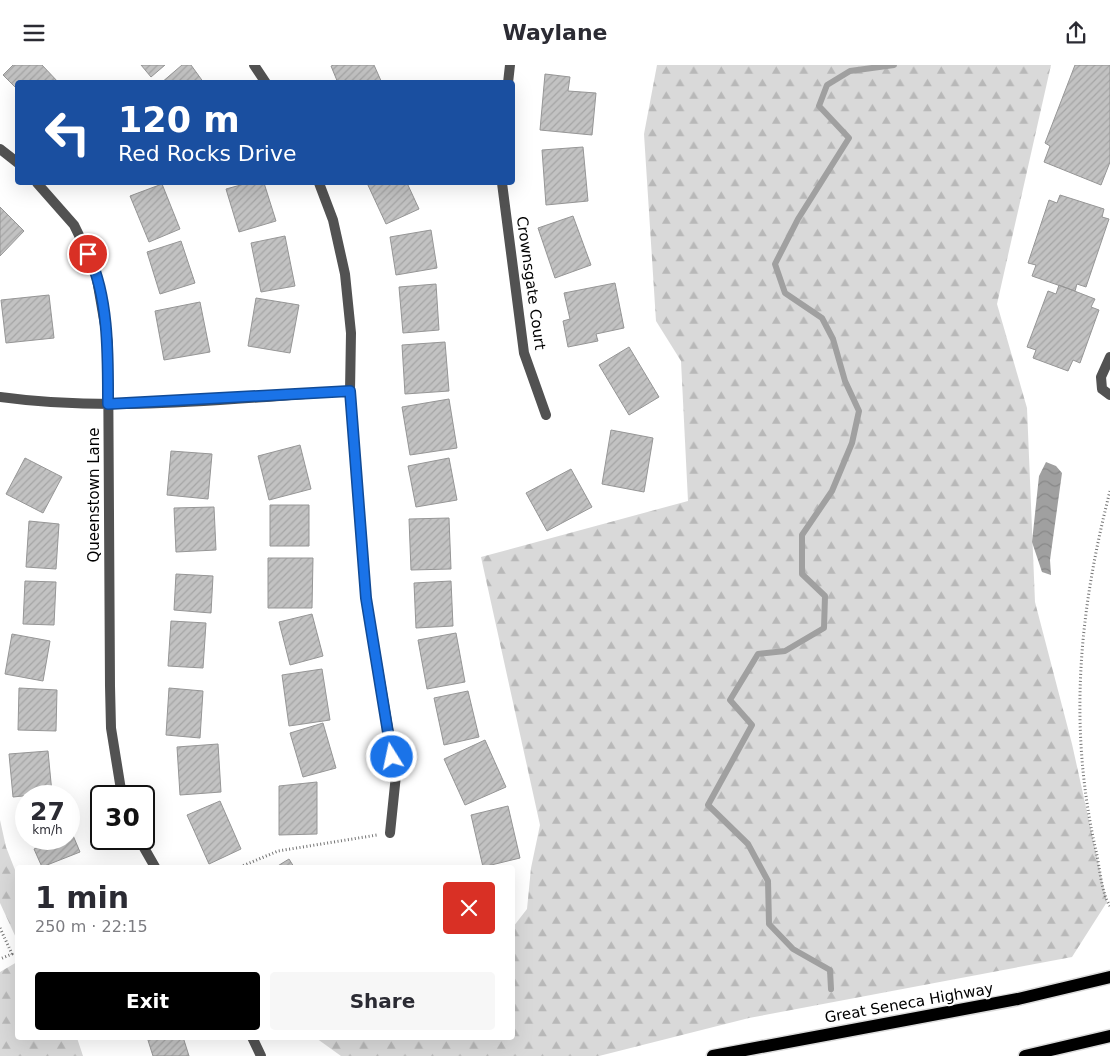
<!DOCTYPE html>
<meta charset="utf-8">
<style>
:root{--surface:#fff;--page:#f7f7f7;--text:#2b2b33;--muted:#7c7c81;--accent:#000}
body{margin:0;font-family:"DejaVu Sans",sans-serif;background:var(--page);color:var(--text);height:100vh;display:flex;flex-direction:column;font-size:19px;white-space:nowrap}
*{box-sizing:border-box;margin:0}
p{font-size:16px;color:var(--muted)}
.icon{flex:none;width:28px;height:28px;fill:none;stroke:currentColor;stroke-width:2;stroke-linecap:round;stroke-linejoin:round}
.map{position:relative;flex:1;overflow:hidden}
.panel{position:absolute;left:15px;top:800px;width:500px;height:175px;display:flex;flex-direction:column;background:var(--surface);border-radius:5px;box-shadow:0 5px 20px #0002}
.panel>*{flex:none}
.guide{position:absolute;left:15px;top:15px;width:500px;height:105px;border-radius:5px;box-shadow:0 5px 20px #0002;background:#1a4fa0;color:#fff;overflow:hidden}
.speed{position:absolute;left:15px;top:720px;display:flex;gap:10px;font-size:25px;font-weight:700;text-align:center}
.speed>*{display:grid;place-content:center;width:65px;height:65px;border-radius:50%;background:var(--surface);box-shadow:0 5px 20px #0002;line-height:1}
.speed small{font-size:12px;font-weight:400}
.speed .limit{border:2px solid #111;border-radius:8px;background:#fff;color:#111}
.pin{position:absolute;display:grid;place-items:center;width:42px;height:42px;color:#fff;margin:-21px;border:2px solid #fff;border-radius:50%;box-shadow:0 1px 5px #0007}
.me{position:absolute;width:55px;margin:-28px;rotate:350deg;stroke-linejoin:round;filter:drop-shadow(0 0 4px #0008)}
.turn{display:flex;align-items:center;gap:18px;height:105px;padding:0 20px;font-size:22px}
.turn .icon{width:65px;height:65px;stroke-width:2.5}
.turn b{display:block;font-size:35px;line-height:42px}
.round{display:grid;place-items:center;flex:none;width:52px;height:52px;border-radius:5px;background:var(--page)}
.head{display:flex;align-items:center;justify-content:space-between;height:85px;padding:0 20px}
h1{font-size:30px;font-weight:800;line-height:38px}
.cta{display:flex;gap:10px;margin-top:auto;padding:10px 20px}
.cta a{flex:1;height:58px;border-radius:5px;background:var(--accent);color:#fff;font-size:20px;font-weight:800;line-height:58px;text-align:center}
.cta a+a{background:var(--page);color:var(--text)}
header{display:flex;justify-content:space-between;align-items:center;height:65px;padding:0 20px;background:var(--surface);font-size:22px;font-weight:800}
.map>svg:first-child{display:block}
</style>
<header><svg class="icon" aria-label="menu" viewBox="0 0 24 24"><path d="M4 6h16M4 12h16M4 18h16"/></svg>Waylane<svg class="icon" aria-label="share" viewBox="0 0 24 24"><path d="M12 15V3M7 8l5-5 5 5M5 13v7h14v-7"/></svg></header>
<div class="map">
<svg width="1110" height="991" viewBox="0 0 1110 991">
<defs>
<pattern id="forest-firs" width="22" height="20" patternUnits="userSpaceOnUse" patternTransform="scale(1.25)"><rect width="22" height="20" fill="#d9d9d9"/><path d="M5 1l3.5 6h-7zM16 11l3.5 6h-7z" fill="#b8b8b8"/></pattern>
<pattern id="water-waves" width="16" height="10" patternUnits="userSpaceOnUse" patternTransform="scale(1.25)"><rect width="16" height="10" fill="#a0a0a0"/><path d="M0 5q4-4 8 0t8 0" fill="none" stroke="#888"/></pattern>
<pattern id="building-hatch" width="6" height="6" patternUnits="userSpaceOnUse" patternTransform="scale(1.25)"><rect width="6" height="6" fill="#c2c2c2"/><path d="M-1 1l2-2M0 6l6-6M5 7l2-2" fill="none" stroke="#a5a5a5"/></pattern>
</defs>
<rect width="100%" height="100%" fill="#fff"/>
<path fill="url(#forest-firs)" d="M657,0h394l-54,239 30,104 8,194 37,142 35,158 -35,55 -323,61 -150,38h-258l-25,-18 196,-1 1,-110 14,-18 4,-41 9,-43 -59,-268 207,-56 -7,-140 -25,-40 -12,-187z
M0,755l6,27 11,28v65l-17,-37z
M17,897l1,75 59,1 6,18h-83v-84z"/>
<path fill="url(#water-waves)" d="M1046,397l10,4 6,7 -12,87 1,15 -9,-3 -10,-30 7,-66z"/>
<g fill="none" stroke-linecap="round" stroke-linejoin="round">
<path stroke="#a0a0a0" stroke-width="6" d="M831,924l-1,-19 -37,-21 -24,-25 -1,-43 -20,-37 -40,-39 44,-80 -22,-25 28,-46 27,-3 39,-23 1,-32 -23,-22v-39l30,-44 20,-48 7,-32 -14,-30 -12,-42 -11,-21 -37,-25 -10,-29 23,-45 51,-81 -30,-32 8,-21 23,-14 44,-6"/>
</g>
<path fill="url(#building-hatch)" stroke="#969696" d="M13,0h29l17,18h-41v7l-15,-15z
M141,0h24l-14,12z
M182,0h9l13,18h-43z
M334,0h40l8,18h-44l-7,-17z
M1075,0h35v97l-9,23 -57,-23 6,-16 -5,-3z
M545,9l25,3 -2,14 28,2 -4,42 -52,-5z
M583,82l5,54 -42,4 -4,-55z
M248,118h16l12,38 -37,11 -13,-43z
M367,118h40l12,26 -33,15z
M162,119l18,45 -31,13 -19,-46z
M1060,130l44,14 -2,8 7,2 -23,68 -9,-3 -2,7 -43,-15 4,-11 -8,-2 21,-63 8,3z
M0,142l24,24 -24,25z
M573,151l18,49 -36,13 -17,-50z
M431,165l6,38 -41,7 -6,-38z
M285,171l10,50 -34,6 -10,-49z
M181,176l14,42 -35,11 -13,-42z
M615,218l9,45 -28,6 2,7 -30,6 -5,-26 7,-2 -6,-26z
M436,219l3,46 -36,3 -4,-46z
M1059,220l36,14 -4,8 8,3 -19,53 -7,-3 -5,11 -35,-13 3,-8 -9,-3 21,-56 8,3z
M49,230l5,43 -48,5 -5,-43z
M256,233l43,7 -9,48 -42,-7z
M200,237l10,50 -46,8 -9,-49z
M445,277l4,49 -44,3 -3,-49z
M629,282l30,50 -30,18 -30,-50z
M449,334l8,49 -47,7 -8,-48z
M611,365l42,8 -9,54 -42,-8z
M300,380l11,44 -42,11 -11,-44z
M171,386l41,3 -4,45 -41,-4z
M25,393l37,19 -19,36 -37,-19z
M449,393l8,42 -41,7 -8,-41z
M571,404l21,38 -45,24 -21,-38z
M270,440h39v41h-39z
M214,442l2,43 -40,2 -2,-44z
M449,453l2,51 -40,1 -2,-51z
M29,456l30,3 -3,45 -30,-2z
M268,493h45l-1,50h-44z
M176,509l37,2 -2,37 -37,-3z
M25,516l31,1 -2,43 -31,-1z
M451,516l2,45 -37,2 -2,-45z
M312,549l11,42 -33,9 -11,-43z
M171,556l35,2 -3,45 -35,-2z
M456,568l9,49 -38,7 -9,-49z
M12,569l38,7 -7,40 -38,-7z
M322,604l8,51 -41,6 -7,-51z
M19,623l38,2 -1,41 -38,-1z
M169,623l34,3 -3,47 -34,-3z
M468,626l11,46 -35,8 -10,-47z
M323,658l13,45 -33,9 -13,-44z
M485,675l21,47 -41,18 -21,-46z
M218,679l3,48 -41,3 -3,-48z
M48,686l4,42 -39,4 -4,-43z
M317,717v52l-38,1v-49z
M220,736l21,48 -32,15 -22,-49z
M508,741l12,52 -37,9 -12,-52z
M69,761l11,26 -38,15 -8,-18 9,-4 -2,-6h28z
M289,794l5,8h-18z
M147,972h36l6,19h-36z"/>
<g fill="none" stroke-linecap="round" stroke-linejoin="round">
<g stroke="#dbdbdb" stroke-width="15">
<path id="primary" d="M713,991l305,-57 92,-22
M1025,991l85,-20"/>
</g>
<path stroke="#747474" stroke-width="3" stroke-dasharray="1 2.5" stroke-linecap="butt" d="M1110,426c-31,121 -42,236 -14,360 4,17 5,41 14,55
M240,802l38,-16 99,-16
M0,863l12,26 -12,5"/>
<path stroke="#525252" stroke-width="10" d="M254,0l12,18
M508,18l2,-18
M0,84l18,14
M37,118l37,42 21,43 13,75 2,343 1,42 11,68
M319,118l14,37 12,54 6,59 -1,58 16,207 30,177 -6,58
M502,118l22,170 22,62
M1110,292l-9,20 1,12 8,6
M0,332c115,16 234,1 350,-6
M139,774l16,28
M252,972l9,19"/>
<use href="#primary" stroke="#000" stroke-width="12"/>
</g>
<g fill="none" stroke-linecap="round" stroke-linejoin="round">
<g stroke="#114b97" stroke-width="12">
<path id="route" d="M88,189c21,42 20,103 20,150l242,-13 16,207 26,159"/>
</g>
<use href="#route" stroke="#1a73e8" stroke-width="9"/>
</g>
<g text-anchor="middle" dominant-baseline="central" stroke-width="4" stroke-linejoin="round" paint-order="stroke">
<g font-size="15" fill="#000" stroke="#fff">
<text transform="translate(531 218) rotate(82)">Crownsgate Court</text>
<text transform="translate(94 430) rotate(-90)">Queenstown Lane</text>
<text transform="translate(909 938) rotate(-10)">Great Seneca Highway</text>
</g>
</g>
</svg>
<div class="speed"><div>27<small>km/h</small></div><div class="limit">30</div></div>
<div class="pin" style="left:88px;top:189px;background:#d93025"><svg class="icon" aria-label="arrive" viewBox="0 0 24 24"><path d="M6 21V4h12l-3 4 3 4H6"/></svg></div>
<svg class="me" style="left:392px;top:692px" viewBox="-20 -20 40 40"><circle r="17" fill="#1a73e8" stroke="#fff" stroke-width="3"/><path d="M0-11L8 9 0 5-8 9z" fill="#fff"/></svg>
<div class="guide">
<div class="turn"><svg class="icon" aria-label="left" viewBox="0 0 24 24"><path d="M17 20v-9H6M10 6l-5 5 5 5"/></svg><div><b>120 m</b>Red Rocks Drive</div></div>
</div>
<section class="panel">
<div class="head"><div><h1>1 min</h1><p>250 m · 22:15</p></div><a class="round" style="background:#d93025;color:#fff"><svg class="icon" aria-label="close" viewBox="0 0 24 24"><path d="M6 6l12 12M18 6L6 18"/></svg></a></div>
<div class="cta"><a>Exit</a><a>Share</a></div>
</section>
</div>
